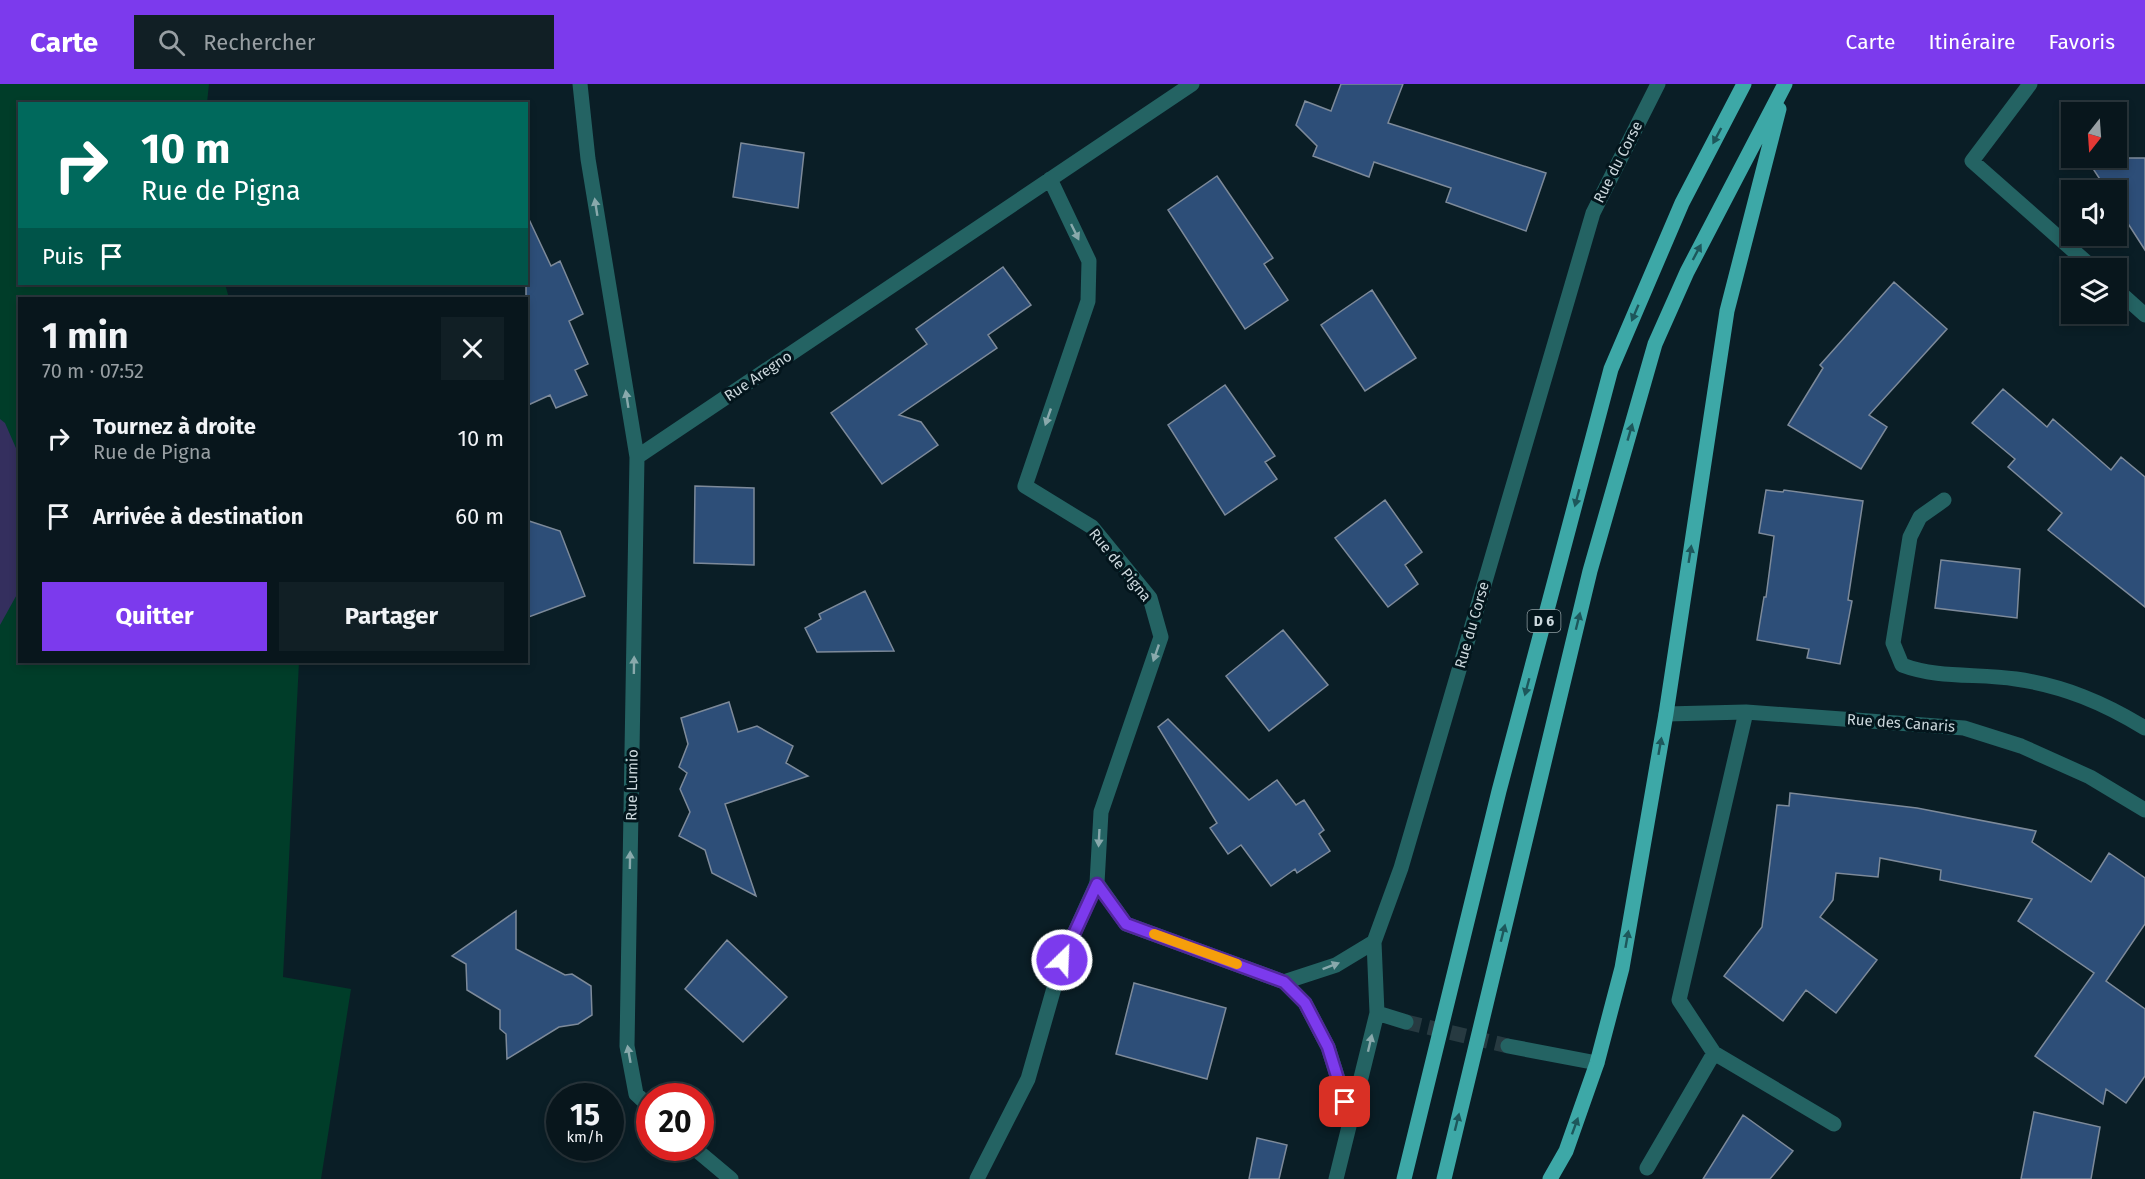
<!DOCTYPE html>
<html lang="fr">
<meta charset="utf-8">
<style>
:root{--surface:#08161c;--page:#111f25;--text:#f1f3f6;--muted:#989fa3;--line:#29353b;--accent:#7c3aed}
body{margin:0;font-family:"Fira Sans",sans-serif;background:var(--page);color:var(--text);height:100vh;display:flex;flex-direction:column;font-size:22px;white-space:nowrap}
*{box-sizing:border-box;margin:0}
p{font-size:20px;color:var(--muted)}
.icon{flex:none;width:33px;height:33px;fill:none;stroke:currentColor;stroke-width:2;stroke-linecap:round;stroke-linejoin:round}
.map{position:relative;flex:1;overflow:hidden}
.drawer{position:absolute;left:18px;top:213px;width:510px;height:366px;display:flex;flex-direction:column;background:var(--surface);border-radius:0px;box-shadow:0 3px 9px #0003,0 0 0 2px var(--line)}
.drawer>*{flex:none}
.top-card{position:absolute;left:18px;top:18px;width:510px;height:183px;border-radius:0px;box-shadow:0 3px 9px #0003,0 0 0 2px var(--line);background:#00695c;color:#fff;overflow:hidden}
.needle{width:39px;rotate:197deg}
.controls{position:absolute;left:2061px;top:18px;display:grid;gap:12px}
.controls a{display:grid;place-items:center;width:66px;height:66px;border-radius:0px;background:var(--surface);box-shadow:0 3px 9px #0003,0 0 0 2px var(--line);font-size:30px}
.speed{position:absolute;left:546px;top:999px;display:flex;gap:12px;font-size:30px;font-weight:700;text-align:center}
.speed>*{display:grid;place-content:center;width:78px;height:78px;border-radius:50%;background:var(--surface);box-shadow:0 3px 9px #0003,0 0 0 2px var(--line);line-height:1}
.speed small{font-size:15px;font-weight:400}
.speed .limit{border:9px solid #d22;background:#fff;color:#111}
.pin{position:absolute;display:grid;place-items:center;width:51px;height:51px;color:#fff;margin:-26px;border-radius:12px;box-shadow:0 3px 9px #0006}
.me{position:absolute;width:66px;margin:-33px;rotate:24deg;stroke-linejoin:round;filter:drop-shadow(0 0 4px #0008)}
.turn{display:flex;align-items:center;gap:21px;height:126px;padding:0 24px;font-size:27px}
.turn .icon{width:78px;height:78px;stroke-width:2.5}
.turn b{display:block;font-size:42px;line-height:51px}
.then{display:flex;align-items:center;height:57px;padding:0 24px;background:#0003;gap:12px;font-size:22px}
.round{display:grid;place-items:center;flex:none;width:63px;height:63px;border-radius:0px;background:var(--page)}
.summary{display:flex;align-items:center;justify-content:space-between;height:102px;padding:0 24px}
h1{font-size:36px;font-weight:700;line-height:45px}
.button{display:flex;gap:12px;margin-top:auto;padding:12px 24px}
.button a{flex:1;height:69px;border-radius:0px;background:var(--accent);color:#fff;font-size:24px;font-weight:700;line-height:69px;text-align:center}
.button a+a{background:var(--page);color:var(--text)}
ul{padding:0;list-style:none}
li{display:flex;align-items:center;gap:18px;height:78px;padding:0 24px}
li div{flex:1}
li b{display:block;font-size:22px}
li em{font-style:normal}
header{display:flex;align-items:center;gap:36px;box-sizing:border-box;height:84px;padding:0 30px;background:var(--accent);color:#fff}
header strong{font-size:28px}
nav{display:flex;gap:33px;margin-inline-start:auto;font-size:21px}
.search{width:420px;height:54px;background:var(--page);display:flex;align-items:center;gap:15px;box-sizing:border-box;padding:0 21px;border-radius:0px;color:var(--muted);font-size:22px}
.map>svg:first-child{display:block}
</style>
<header>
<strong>Carte</strong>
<div class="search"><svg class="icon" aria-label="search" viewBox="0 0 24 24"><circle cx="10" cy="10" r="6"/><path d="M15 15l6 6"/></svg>Rechercher</div>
<nav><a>Carte</a><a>Itinéraire</a><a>Favoris</a></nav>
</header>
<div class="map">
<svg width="2145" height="1095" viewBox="0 0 2145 1095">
<rect width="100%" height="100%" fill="#0a1e26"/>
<path fill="#003d29" d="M0,0h209l-2,19 -187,1v180h205l4,14h-209v364h279l-16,315 68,12 -30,190h-321z"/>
<path fill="#342f5e" d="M0,335l5,4 14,32 1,134 -20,36z"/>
<path fill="#2d4e78" stroke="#7d8a9a" stroke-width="1.5" d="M1341,0h62l-15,39 158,50 -20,58 -80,-29 5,-14 -77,-26 -5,15 -56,-21 4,-10 -21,-21 9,-24 26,10z
M741,59l63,10 -6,55 -65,-11z
M2086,74h59v92l-29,-45v-15h-9z
M1217,92l56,82 -9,6 24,36 -43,29 -77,-119z
M526,129l25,53 9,-5 23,53 -14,7 19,43 -13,6 12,25 -31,13 -6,-13 -24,11z
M1003,183l28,38 -43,30 9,13 -98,67 22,7 17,23 -56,39 -51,-71 96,-69 -11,-15z
M1894,198l53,47 -78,86 18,12 -26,42 -73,-44 35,-57 -3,-3z
M1372,206l44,68 -51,33 -44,-66z
M1225,301l50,71 -10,6 12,17 -52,36 -57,-90z
M2003,305l44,38 6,-8 58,51 10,-13 24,20v130l-97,-77 14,-17 -54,-46 7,-8 -43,-36z
M695,402l59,2v77l-60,-2z
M1766,406l17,2 1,-2 79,11 -15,99 4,1 -12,63 -33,-6 2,-9 -52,-9 7,-43h2l8,-61 -15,-3z
M1385,416l37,52 -17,13 13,19 -30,23 -53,-69z
M526,436l34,11 25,65 -59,22z
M1941,476l79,9 -3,49 -82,-10z
M865,507l29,60 -77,1 -12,-24 16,-9 -2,-5z
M1283,546l45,55 -59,46 -43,-55z
M729,618l9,30 19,-6 36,20 -7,17 22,13 -83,28 31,92 -44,-23 -7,-23 -26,-14 11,-24 -10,-23 7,-16 -8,-6 9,-23 -7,-26z
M1168,635l81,81 28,-20 19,25 8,-5 20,30 -5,4 11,17 -33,22 -2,-4 -24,17 -30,-41 -13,9 -18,-26 7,-5 -59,-96z
M1790,709l127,15 119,23 -4,11 59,40 18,-29 36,25v46l-39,57 39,28v67l-19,27 -20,-14 -3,15 -68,-48 59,-83 -76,-52 14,-22 -92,-19 1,-10 -61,-12 -2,19 -42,-4 -3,27 -13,17 57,43 -41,53 -30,-23 -23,31 -59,-45 38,-49 15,-122 12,1z
M516,827v38l49,26 7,-1 19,12 1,29 -14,9 -19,3 -52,32 -1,-25 -6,-5v-19l-33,-20 -1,-26 -14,-8z
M727,856l60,57 -44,45 -58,-53z
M1134,899l92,25 -19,71 -91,-25z
M2034,1028l66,15 -9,52h-70z
M1743,1031l50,36 -23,28h-67z
M1257,1054l30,7 -8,34h-30z"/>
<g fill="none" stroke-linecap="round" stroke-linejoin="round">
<path stroke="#273a41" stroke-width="15" stroke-dasharray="15 8" stroke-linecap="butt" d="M1406,938l102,24"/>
<path stroke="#246363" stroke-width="15" d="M977,1095l51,-100 34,-119 35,-77"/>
<path stroke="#246363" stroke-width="15" d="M580,0l8,75 49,298 -10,589 9,48 14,13
M2030,0l-58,77 121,107
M1050,95l39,82 -1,40 -63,185 67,41 58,71 11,39 -60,175 -4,71 29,41 158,58 21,21 23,44 23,73
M2116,205l29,26
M637,373l555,-373
M1944,416l-24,17 -10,20 -17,106 9,22c37,14 76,8 114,14 48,7 88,24 129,49
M1746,628l-67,288 35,53 120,71
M1666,630l80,-2 218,16 57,18 69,31 55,33
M1284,898l52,-17 38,-23
M1377,929l29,9
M1508,962l89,17
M694,1064l37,31
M1647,1084l67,-115
M1336,1095l41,-166 -3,-71 27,-74 192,-655 65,-129"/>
<path stroke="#3da8a7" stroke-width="15" d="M1404,1095l95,-388 112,-422 71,-166 62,-119
M1444,1095l146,-608 65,-227 32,-72 98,-188
M1550,1095l16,-28 31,-88 25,-95 44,-254 61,-403 52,-202"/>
</g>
<defs><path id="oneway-solid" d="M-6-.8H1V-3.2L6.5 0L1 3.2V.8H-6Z" transform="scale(1.5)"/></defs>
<g fill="#1d575b">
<use href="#oneway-solid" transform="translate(1717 52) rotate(118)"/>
<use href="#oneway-solid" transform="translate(1697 168) rotate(-62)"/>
<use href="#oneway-solid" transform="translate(1635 229) rotate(113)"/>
<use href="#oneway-solid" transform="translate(1630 348) rotate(-74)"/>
<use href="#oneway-solid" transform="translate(1577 414) rotate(105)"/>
<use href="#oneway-solid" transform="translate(1690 470) rotate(-81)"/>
<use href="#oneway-solid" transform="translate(1578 537) rotate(-76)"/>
<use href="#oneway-solid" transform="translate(1527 603) rotate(105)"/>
<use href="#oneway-solid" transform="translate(1660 662) rotate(-80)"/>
<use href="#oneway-solid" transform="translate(1503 849) rotate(-76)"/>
<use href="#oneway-solid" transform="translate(1627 855) rotate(-80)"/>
<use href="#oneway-solid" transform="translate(1457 1038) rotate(-76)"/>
<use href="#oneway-solid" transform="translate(1575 1042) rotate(-70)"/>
</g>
<g fill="#89a9ac">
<use href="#oneway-solid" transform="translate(596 123) rotate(-99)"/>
<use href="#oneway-solid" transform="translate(1075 148) rotate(64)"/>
<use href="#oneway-solid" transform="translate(627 315) rotate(-99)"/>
<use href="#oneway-solid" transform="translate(1048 333) rotate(109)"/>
<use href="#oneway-solid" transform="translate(1156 569) rotate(109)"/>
<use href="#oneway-solid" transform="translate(634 581) rotate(-89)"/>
<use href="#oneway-solid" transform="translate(1099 754) rotate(93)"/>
<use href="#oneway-solid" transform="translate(630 776) rotate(-89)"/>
<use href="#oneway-solid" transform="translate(1331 882) rotate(-21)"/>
<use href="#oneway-solid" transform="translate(1370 959) rotate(-77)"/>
<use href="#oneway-solid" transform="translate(629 970) rotate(-100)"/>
</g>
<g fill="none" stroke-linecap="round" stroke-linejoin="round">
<g stroke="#51269a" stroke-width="15">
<path id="route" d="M1062,876l35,-76 29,40 158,58 21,21 23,44 17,55"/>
</g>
<use href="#route" stroke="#7c3aed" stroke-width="10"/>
<path stroke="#f59e0b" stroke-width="10" d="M1154,850l83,30"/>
</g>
<g text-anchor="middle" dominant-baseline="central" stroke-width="6" stroke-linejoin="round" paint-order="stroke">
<rect fill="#03151c" stroke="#909ea3" stroke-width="1.5" x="1527.5" y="526" width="33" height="22" rx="4.5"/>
<g font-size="14" font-weight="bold" fill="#ccd8dd">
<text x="1544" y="537">D 6</text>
</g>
<g font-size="15" fill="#ccd8dd" stroke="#03151c">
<text transform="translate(1618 78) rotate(-63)">Rue du Corse</text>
<text transform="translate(758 292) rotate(-34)">Rue Aregno</text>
<text transform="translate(1120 481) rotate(51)">Rue de Pigna</text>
<text transform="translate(1472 541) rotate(-74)">Rue du Corse</text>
<text transform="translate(1901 639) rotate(4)">Rue des Canaris</text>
<text transform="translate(632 701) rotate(-89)">Rue Lumio</text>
</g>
</g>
</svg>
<div class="controls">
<a><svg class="needle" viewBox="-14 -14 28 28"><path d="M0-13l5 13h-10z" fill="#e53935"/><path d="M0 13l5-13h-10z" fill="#989fa3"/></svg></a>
<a><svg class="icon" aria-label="sound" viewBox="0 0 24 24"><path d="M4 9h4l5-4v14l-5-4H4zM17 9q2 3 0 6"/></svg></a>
<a><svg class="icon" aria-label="layers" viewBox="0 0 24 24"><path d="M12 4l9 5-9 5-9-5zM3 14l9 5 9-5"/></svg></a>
</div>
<div class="speed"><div>15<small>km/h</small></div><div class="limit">20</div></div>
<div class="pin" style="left:1345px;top:1018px;background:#d93025"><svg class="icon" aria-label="arrive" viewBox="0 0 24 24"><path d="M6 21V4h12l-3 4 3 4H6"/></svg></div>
<svg class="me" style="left:1062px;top:876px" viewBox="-20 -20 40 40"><circle r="17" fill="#7c3aed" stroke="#fff" stroke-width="3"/><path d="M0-11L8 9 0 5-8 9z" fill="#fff"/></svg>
<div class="top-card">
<div class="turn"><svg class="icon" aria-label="right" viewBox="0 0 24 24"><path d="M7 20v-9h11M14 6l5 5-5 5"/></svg><div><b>10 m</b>Rue de Pigna</div></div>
<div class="then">Puis<svg class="icon" aria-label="arrive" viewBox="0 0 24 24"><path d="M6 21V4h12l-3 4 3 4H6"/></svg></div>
</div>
<section class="drawer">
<div class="summary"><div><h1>1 min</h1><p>70 m · 07:52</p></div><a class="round"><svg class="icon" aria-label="close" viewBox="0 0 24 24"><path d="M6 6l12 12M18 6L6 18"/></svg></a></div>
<ul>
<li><svg class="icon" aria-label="right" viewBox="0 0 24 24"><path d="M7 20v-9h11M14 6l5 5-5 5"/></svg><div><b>Tournez à droite</b><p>Rue de Pigna</p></div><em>10 m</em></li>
<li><svg class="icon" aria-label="arrive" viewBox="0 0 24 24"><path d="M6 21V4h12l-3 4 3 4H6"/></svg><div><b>Arrivée à destination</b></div><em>60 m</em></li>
</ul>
<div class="button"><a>Quitter</a><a>Partager</a></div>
</section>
</div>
